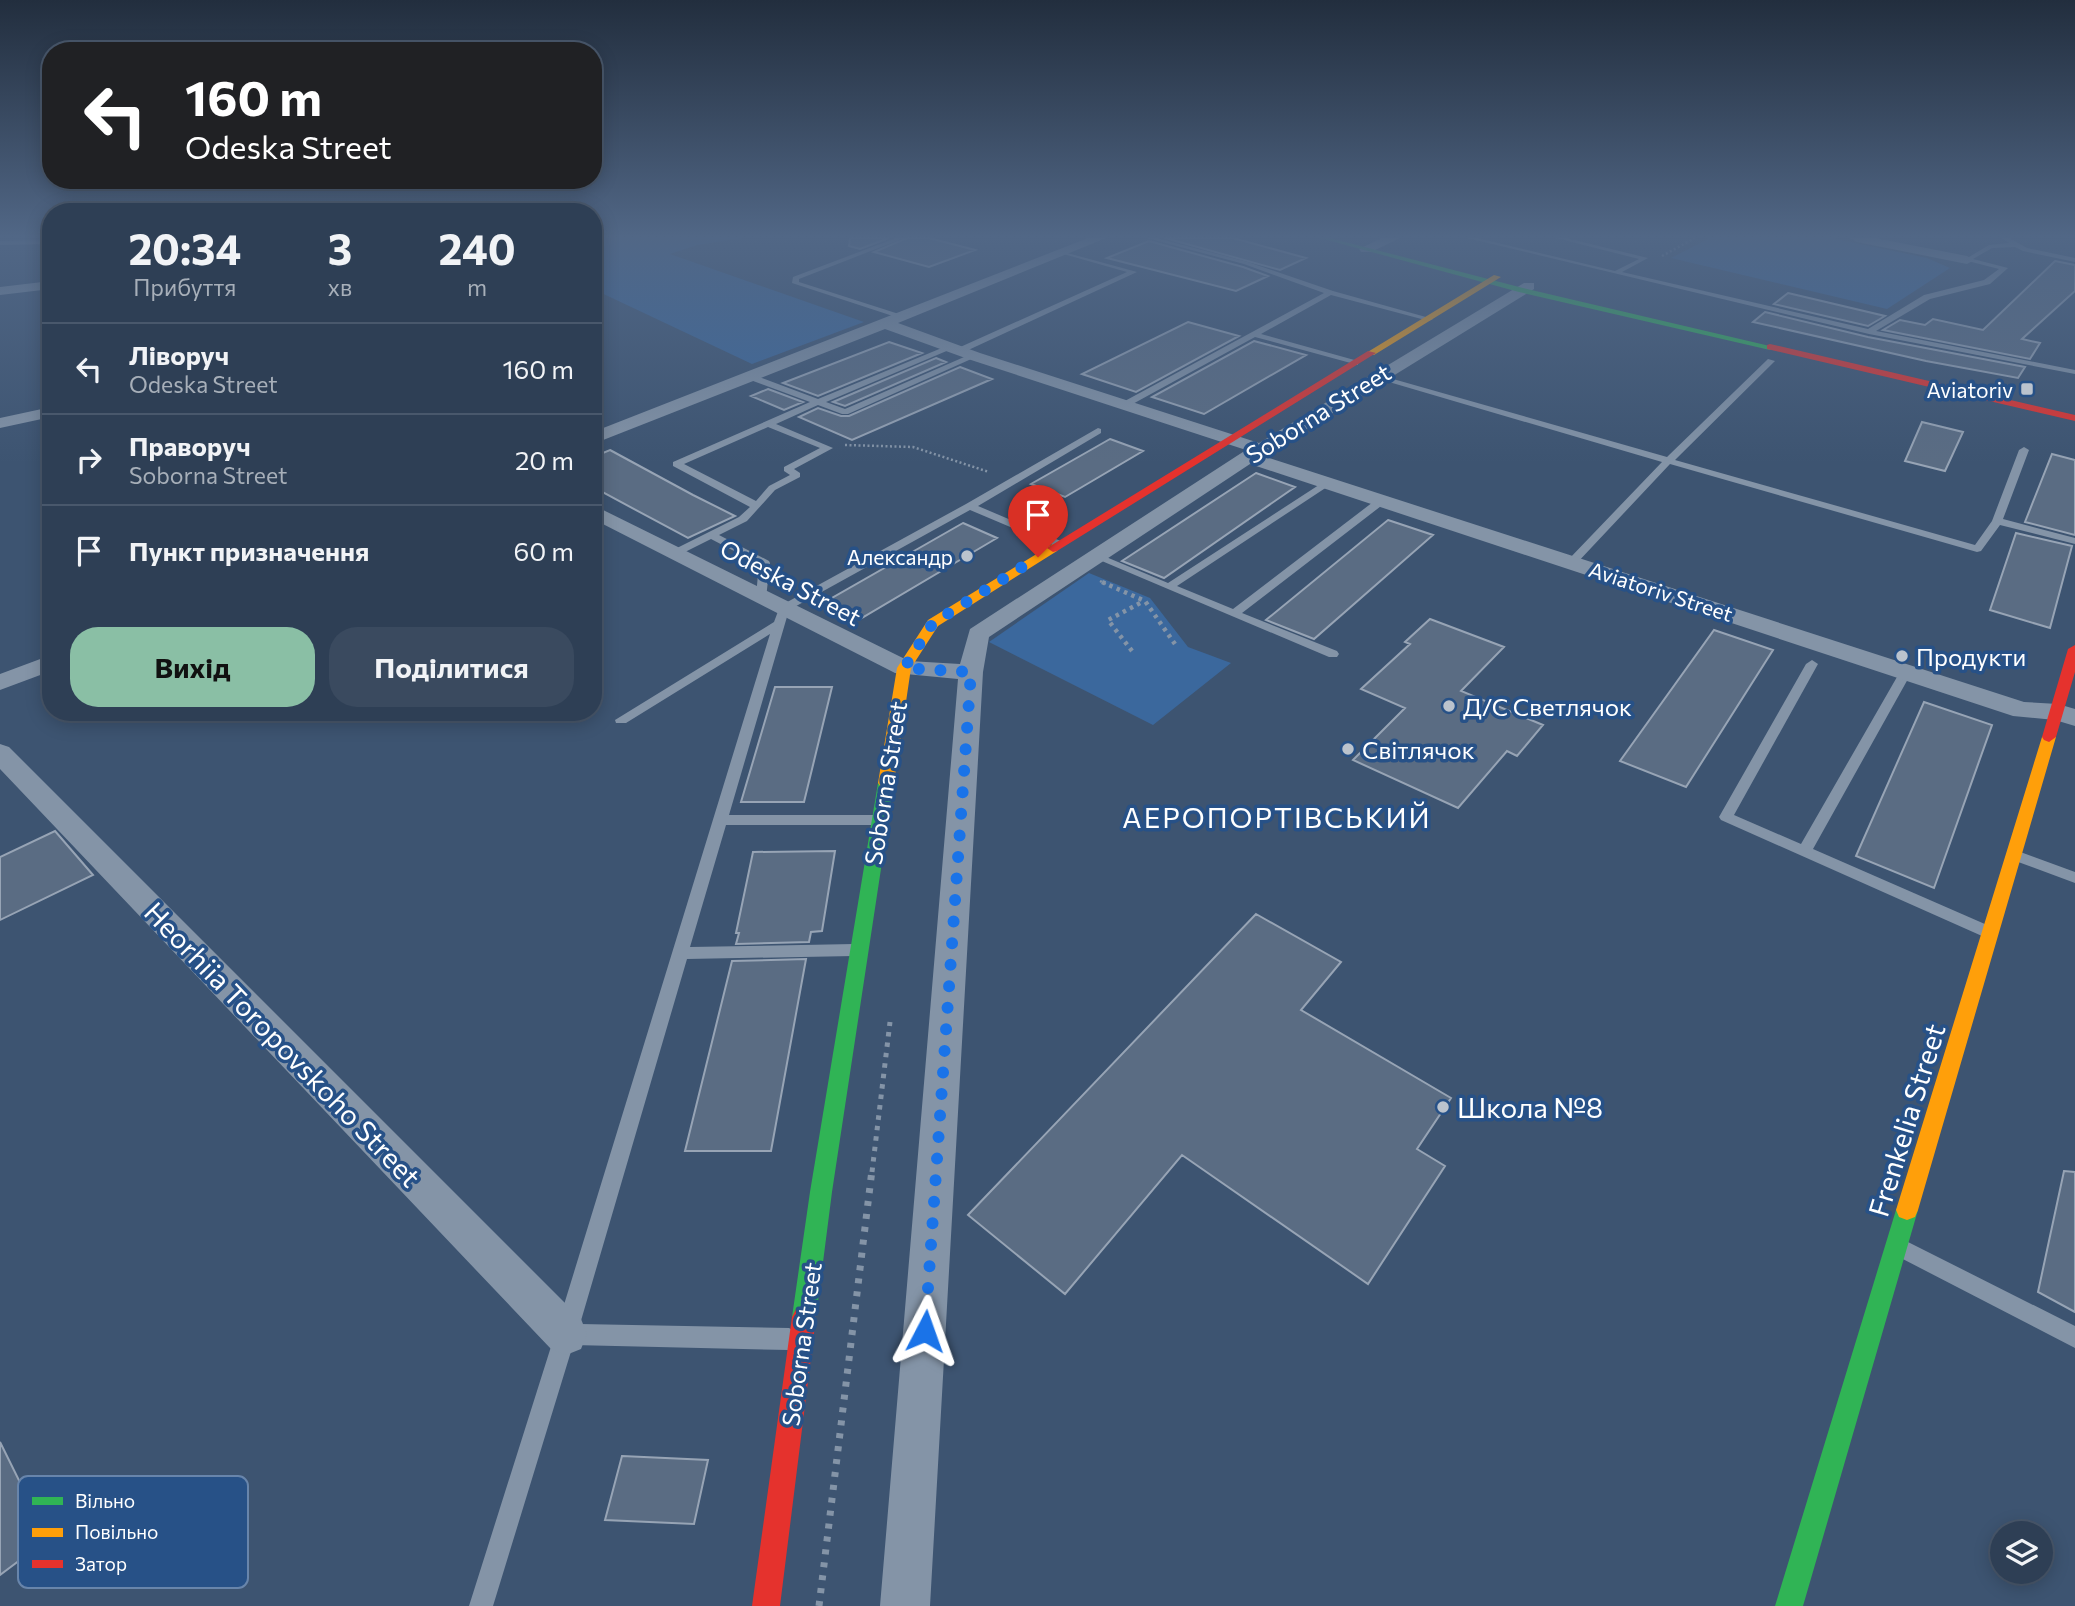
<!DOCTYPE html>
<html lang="uk">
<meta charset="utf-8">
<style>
:root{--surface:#2e3f55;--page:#3a4a5f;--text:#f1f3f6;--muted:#a7afb9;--line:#49586c;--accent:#8abfa5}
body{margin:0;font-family:Commissioner,sans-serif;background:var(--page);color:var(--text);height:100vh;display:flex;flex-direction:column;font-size:26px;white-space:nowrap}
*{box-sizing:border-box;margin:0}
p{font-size:23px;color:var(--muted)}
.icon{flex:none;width:38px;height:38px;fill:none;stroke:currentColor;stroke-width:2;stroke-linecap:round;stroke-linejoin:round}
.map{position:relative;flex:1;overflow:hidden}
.side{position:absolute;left:42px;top:203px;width:560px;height:518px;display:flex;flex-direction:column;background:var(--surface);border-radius:28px;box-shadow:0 4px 18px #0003,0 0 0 2px var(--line)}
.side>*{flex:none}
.top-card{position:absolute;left:42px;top:42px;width:560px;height:147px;border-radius:28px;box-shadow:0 4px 18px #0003,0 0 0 2px var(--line);background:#202124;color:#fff;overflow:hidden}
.controls{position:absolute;left:1990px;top:1521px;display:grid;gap:14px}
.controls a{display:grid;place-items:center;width:63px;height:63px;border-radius:50%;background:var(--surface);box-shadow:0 4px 18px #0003,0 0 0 2px var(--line);font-size:35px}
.pin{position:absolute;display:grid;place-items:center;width:60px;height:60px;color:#fff;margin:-72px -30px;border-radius:50% 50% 50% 0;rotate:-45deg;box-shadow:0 0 7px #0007}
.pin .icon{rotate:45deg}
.me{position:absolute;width:77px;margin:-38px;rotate:4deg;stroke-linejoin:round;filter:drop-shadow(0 0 5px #0008)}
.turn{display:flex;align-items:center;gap:24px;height:147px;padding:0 28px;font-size:32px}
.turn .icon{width:91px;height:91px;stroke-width:2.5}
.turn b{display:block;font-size:49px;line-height:60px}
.eta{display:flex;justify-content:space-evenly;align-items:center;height:119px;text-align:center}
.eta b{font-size:42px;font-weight:700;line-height:49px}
.primary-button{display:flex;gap:14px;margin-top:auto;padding:14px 28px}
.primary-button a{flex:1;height:80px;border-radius:28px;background:var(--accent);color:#111;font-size:28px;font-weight:700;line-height:80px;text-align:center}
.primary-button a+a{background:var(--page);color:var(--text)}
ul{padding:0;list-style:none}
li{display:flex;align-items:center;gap:21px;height:91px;padding:0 28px;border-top:2px solid var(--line)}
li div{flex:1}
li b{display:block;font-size:26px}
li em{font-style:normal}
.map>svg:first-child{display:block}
</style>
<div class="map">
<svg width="2075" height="1606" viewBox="0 0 2075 1606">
<rect width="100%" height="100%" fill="#3d5471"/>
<path fill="#3b689d" d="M593,238h150l-46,7 -27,9 194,68 -112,42 -159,-75z
M1710,238h121l96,20 23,10 -63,41 -216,-51z
M1089,573l61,25 38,49 43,16 -78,62 -164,-83z"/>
<path fill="#5a6c83" stroke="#97a4b5" stroke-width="2" d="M850,238h39l-29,11 -11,-3z
M907,238h22l46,12 -46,17 -55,-15z
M1165,238h68l73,20 -26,12z
M1149,241l94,26 25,9 -32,15 -129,-33z
M2055,261l20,4v26l-53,48 18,4 -10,16 -147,-29 17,-10 25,5 8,-6 50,11z
M1788,293l97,23 -17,10 -94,-22z
M1765,312l103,25 157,30 -7,11 -92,-17 -173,-39z
M1188,322l51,14 -103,56 -54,-18z
M1254,341l52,14 -102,59 -52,-17z
M889,342l33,11 -104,43 -35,-13z
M936,358l10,4 -101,44 -12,-4z
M960,367l32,12 -140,61 -53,-23 19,-9 23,8h8z
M768,389l35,13 -19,8 -33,-14z
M1922,422l41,10 -18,39 -40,-10z
M1110,439l33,12 -78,46 -34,-13z
M610,450l83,45 42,21 -47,22 -95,-51v-30z
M2052,454l23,6v75l-50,-13z
M1256,473l39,14 -131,91 -42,-17z
M1388,520l45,15 -119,104 -48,-19z
M963,523l34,15 -137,81 -35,-17z
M2016,533l56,13 -22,82 -60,-18z
M1430,619l74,28 -43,44 82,34 -26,31 -10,-5 -49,57 -105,-48 52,-52 -44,-19 49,-45 -5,-2z
M1714,630l59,20 -87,137 -66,-26z
M775,687h57l-28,115h-63z
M1924,702l68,23 -58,163 -78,-32z
M55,831l38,44 -93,45v-63z
M835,851l-13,80 -11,1 -2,10 -73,2 3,-11h-3l17,-81z
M1256,914l85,48 -40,48 150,88 -34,51 28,17 -77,118 -186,-129 -117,139 -97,-79z
M806,959l-35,192h-86l47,-190z
M2064,1171l11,1v140l-37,-20z
M0,1442l48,97 -48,36z
M622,1456l86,4 -14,64 -89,-4z"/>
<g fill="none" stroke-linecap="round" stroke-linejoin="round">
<path stroke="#8494a7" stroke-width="2.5" stroke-dasharray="2 2.5" stroke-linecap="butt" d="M1662,256l33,-18
M845,445l68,2 76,25
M1100,581l6,3"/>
<path stroke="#8494a7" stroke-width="4.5" stroke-dasharray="3.5 4.5" stroke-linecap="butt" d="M1102,582l43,19 32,46
M1132,651l-24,-31 36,-19"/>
<path stroke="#8494a7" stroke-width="5" stroke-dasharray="4.5 6" stroke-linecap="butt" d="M872,1172l18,-150"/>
<path stroke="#8494a7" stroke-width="7" stroke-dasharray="5 8" stroke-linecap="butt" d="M819,1606l53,-436"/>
<path fill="#8494a7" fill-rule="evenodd" d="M896,238h8l-105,41v3l103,33v4l-110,-36 1,-6z
M1147,238h9l92,24 85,29 100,28 -4,2 -98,-26 -70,39 97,27v4l-103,-28 -126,69h-6v-4l201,-109 -80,-29z
M1467,238h10l138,33 24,-12 -83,-21h10l82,20 -26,14 246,57 56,-34 60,-15 15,-11 -35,-9 25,-15 20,-2 -7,-5h7l18,10 48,10v4l-52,-11 -8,-4 -23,1 -19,11 35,9 -18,16 -60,15 -54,32 199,39v4l-206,-40z
M51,240v4l-51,1v-4z
M1060,251l77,21 -173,80h-6v-4l169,-76 -67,-19z
M949,345l7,2 -130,55 19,7 126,-55 7,2 -130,58h-6l-24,-9 -42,19 57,24 -39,21 6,4v4l-25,13 -28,31 -28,14 50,26 1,2 -4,35h-8l-2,-2 3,-32 -48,-25 -30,15h-8v-4l66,-33 11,-10 -77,-41v-4l137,-60 -65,-24v-4h6l67,25zM768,427l52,21 -36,19v4l6,4 -21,11 -13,15 -72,-37z
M1768,359l7,2 -100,99 300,85 17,-24 27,-71 5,-3 5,3 -26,69 72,19v6l-75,-19 -19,26 -4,1 -307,-88 -94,100h-8v-4l94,-98 -290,-85 7,-2 288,82z
M1098,428l3,1v4l-123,73 85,36v4h-8l-85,-36 -181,100 -60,205h148l7,5 -7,5h-151l-36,122 164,-3 6,2 2,4 -2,4 -6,2 -167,3 -107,365 209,4 7,4 4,7 -4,7 -7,4 -216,-5 -80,261h-24l86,-272 215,-700 -144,89h-10l-1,-3 159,-98 6,-16 186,-102z
M1325,481l8,2 -156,103 56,23 144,-110h8v4l-143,110 95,38 2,3 -2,3h-8l-239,-101 1,-2h8l69,29z
M1812,660l6,4 -84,151 67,29 100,-174 6,-4 4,1 2,3 -100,179 181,79 2,4 -2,4h-12l-261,-116 -2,-3 87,-153z
M2015,850l60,22v11l-65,-24 -2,-4z
M1904,1240l171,86v22l-178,-92 -3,-7 3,-7z"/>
<path fill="#8494a7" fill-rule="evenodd" d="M1088,238h18l-208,85 82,30 279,90 265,-160h10v6l-271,167 761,246 34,2 17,5v17l-20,-6 -42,-4 -763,-252 -261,173 -6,35 -53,934h-50l78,-927 -63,-6 -302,-154v-14l316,156 51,3 10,-35 276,-179 -278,-91 -83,-30 -292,115v-12z
M1382,238h18l-29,14h-10l-2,-3z
M1850,238h25l92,18 7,4 -7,4 -110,-22z
M51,281v8l-51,6v-8z
M51,407v10l-51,11v-10z
M51,655v16l-51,19v-16z
M0,744l9,3 572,572 6,15 -6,15 -15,6 -15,-6 -551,-580z"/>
<path fill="#30b455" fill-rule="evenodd" d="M1320,238h10l193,50 251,59 -4,3 -251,-58z
M886,778l8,5 -62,409 -16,125 -4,8 -8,4 -8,-4 -4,-8 18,-125 68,-409z
M1907,1200l8,3 3,7 -115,396h-28l121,-396 3,-7z"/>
<path fill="#ff9f0a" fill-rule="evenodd" d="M1494,275l7,2 -127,78 -8,-2z
M1053,544l6,4 -2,3 -119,75 -27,42 -17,115 -8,5 -5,-1 -3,-4 19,-115 31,-48z
M2049,732l7,5 -138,473 -3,7 -8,3 -8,-3 -3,-7 146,-473z"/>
<path fill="#e5322d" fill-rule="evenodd" d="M1770,344l305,71v6l-308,-72v-4z
M1368,351l8,2 -319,198 -4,1 -6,-4z
M2075,645v27l-19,65 -7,5 -5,-2 -2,-3 26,-88z
M804,1305l8,4 4,8 -36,289h-28l40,-289 4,-8z"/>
</g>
<linearGradient id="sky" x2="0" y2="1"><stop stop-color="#222e3e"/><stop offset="0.51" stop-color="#516786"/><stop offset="1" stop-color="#516786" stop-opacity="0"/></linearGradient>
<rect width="2075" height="463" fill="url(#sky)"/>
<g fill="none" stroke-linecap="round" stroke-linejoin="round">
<path stroke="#1a73e8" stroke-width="12" stroke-dasharray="0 21.6" d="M925,1331l46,-659 -67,-4 29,-45 105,-66"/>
</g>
<g fill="#bbc3cd" stroke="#275187" stroke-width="2.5">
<rect x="2020" y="382" width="14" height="14" rx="3.5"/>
<circle cx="967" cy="556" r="7"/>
<circle cx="1902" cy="656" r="7"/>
<circle cx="1449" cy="706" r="7"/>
<circle cx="1348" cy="749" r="7"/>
<circle cx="1443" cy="1107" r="7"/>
</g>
<g text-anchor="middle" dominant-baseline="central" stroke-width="7" stroke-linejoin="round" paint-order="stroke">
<g font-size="21" fill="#fff" stroke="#275187" text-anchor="end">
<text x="2013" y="389">Aviatoriv</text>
<text x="953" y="556">Александр</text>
</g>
<g font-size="21" fill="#fff" stroke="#275187">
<text transform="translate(1661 591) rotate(18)">Aviatoriv Street</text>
</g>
<g font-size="24" fill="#fff" stroke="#275187">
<text transform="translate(1318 413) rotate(-32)">Soborna Street</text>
<text transform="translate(791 582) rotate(28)">Odeska Street</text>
<text transform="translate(885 783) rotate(-81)">Soborna Street</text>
<text transform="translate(801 1344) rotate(-82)">Soborna Street</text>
</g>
<g font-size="24" fill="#fff" stroke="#275187" text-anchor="start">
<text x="1916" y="656">Продукти</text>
<text x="1463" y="706">Д/С Светлячок</text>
<text x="1362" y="749">Світлячок</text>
</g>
<g font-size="28" letter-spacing="2" fill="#fff" stroke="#275187">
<text x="1277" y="817">АЕРОПОРТІВСЬКИЙ</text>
</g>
<g font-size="28" fill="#fff" stroke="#275187">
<text transform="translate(283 1044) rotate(46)">Heorhiia Toropovskoho Street</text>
<text transform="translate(1906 1120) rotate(-73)">Frenkelia Street</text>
</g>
<g font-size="28" fill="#fff" stroke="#275187" text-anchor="start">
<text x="1457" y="1107">Школа №8</text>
</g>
</g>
<rect x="18" y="1476" width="230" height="112" rx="10" fill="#275187" stroke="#6885ab" stroke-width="2"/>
<rect x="32" y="1497" width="31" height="8" fill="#30b455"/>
<rect x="32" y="1528" width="31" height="9" fill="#ff9f0a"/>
<rect x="32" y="1560" width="31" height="8" fill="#e5322d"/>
<g font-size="19" fill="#fff">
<text x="75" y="1508">Вільно</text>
<text x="75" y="1539">Повільно</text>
<text x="75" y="1571">Затор</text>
</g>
</svg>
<div class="controls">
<a><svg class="icon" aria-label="layers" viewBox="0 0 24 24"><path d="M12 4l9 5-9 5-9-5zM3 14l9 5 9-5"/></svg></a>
</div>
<div class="pin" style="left:1038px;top:557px;background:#d93025"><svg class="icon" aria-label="arrive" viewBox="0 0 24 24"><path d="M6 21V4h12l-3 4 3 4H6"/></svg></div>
<svg class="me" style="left:925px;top:1331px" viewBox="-20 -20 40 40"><path d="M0-17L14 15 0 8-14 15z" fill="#1a73e8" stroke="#fff" stroke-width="4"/></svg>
<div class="top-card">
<div class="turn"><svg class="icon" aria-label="left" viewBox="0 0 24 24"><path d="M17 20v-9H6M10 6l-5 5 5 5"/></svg><div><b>160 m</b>Odeska Street</div></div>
</div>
<section class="side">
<div class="eta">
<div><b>20:34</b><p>Прибуття</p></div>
<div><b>3</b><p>хв</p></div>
<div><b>240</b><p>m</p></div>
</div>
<ul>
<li><svg class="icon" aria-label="left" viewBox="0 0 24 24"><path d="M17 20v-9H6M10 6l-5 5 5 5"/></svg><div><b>Ліворуч</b><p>Odeska Street</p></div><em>160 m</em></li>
<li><svg class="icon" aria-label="right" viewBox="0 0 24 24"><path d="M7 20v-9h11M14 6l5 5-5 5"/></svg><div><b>Праворуч</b><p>Soborna Street</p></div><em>20 m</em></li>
<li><svg class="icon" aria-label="arrive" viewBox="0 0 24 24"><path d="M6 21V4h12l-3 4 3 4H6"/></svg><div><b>Пункт призначення</b></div><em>60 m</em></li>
</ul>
<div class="primary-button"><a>Вихід</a><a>Поділитися</a></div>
</section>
</div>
